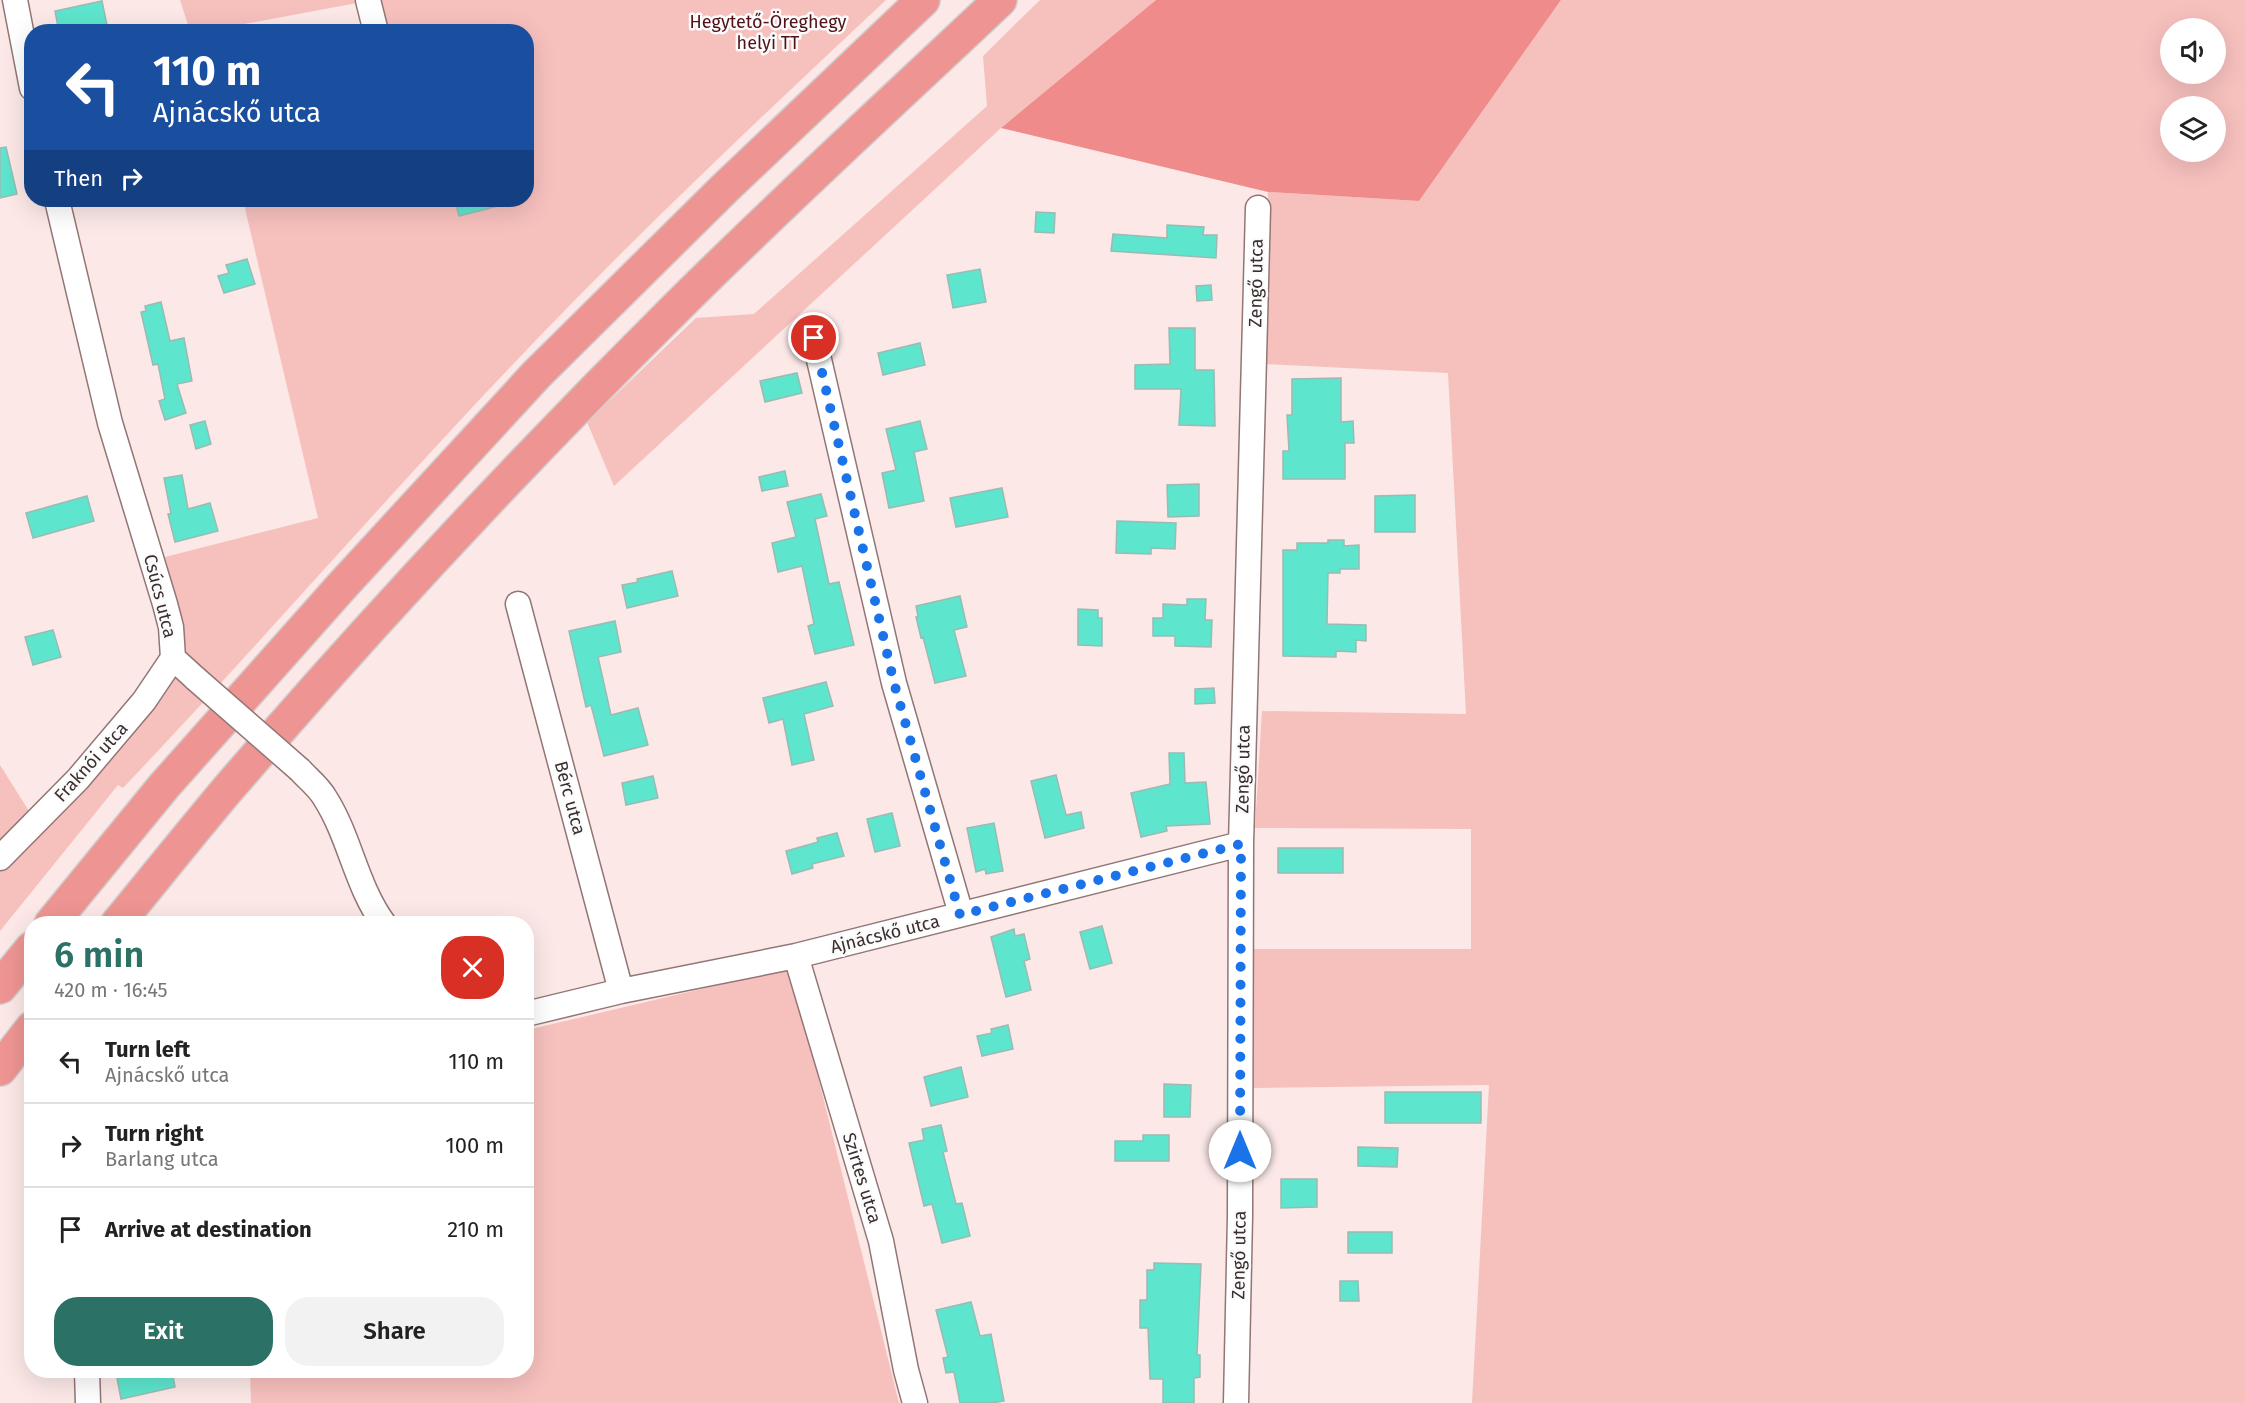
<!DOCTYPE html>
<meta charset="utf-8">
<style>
:root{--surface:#fff;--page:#f2f2f2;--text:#222;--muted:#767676;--line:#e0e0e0;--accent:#2c7165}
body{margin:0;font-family:"Fira Sans",sans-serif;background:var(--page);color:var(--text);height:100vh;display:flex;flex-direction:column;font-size:22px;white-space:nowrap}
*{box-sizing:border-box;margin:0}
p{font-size:20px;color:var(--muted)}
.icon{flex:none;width:33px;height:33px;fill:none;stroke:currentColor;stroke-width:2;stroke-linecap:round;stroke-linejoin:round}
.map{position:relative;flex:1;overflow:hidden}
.panel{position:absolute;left:24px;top:916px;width:510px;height:462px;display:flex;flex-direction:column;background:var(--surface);border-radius:24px;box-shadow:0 6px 24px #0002}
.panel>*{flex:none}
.banner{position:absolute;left:24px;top:24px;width:510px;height:183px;border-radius:24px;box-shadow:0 6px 24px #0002;background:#1a4fa0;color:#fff;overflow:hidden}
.tools{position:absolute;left:2160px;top:18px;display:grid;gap:12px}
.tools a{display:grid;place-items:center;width:66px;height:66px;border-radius:50%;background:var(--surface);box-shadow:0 6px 24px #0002;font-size:30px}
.pin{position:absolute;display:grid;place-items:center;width:51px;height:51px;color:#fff;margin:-26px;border:3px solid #fff;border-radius:50%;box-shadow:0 2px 6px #0007}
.me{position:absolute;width:66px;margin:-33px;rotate:0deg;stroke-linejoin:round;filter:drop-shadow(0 0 4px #0008)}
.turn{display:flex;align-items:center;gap:21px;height:126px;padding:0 30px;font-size:27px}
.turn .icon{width:78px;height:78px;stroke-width:2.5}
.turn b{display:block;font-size:42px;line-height:51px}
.then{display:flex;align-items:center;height:57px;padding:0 30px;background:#0003;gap:12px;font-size:22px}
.round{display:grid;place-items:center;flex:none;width:63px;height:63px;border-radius:24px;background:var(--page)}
.headline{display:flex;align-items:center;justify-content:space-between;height:102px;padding:0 30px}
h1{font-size:36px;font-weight:600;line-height:45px;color:var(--accent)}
.button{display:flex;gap:12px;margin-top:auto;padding:12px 30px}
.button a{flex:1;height:69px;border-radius:24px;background:var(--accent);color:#fff;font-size:24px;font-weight:600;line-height:69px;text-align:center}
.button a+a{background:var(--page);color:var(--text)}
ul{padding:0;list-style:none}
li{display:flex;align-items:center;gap:18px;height:84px;padding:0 30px;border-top:2px solid var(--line)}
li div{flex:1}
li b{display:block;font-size:22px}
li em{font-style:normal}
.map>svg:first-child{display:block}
</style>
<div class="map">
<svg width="2245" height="1403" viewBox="0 0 2245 1403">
<rect width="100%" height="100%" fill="#fbe8e7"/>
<path fill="#f6c0bd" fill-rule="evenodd" d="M180,0h706c-106,99 -212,199 -314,303 -154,157 -297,325 -449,485l-5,-3 -118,146v-166l34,54 106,-125 20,-34 9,-86 -4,-17 153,-39 -75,-318h283v-168l-161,-1 -8,-28 -150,28h-17z
M1040,0h116l-155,128 -387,358 -27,-64 109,-104 58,-4 233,-208 -4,-50z
M1561,0h684v1403h-773l17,-318 -237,3v-139h219v-120l-216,-1 7,-117 204,3 -18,-341 -184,-9 4,-172 151,9zM2170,28h46v46h-46zM2170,106h46v46h-46z
M791,968l108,435h-648l-1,-32h276l1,-341z"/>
<path fill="#ef8b8a" d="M1156,0h405l-142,201 -151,-9 -267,-64z"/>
<path fill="#5ee5cd" stroke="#9bbab3" stroke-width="1.5" d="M102,1l6,29 -49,2 -4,-21z
M6,147l11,47 -17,4v-50z
M455,200h47v5l-43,11z
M1036,212l19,1 -1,20 -19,-1z
M1167,225l37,2 -1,8h14l-1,23 -105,-7 2,-17 54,4z
M247,259l8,25 -31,9 -6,-17 11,-3 -3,-8z
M980,269l6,33 -33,6 -6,-33z
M1211,285l1,15 -15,1 -1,-15z
M161,302l9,39 14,-3 8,43 -15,3 9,29 -21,7 -6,-19 6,-2 -7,-35 -5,1 -12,-53 5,-1 -1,-5z
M1169,328h26v42h19l1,56 -36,-1 2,-36h-46v-24l35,-1z
M920,343l5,22 -42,10 -5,-22z
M797,373l5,20 -37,9 -5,-21z
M1341,378v44l12,-1 1,22h-9v36h-62v-28h6l-2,-36h5v-36z
M205,421l6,23 -15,5 -6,-24z
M920,421l7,28 -13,3 10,49 -35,7 -7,-35 14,-3 -10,-41z
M785,471l3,15 -26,5 -3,-14z
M182,475l6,34 22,-6 8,28 -43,11 -7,-28h3l-7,-36z
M1199,484v32l-31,1 -1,-32z
M1002,488l6,29 -52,10 -6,-29z
M821,494l6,22 -12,3 14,65 10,-2 15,63 -39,9 -7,-28 6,-2 -12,-58 -24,6 -6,-29 24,-6 -9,-35z
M1415,495v37h-40v-36z
M87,496l7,25 -61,17 -7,-25z
M1117,521l59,2 -1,26 -24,-1v6l-35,-1z
M1328,540h16v6l15,-1v24h-19v4h-12l-1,51 39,1v16l-10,-1v12l-20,-1v6l-53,-1v-106h14v-7h31z
M672,571l6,25 -51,12 -5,-23 16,-3 -1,-3z
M960,596l7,31 -13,3 12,46 -31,7 -12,-46 -2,1 -5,-21 2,-1 -2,-10z
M1187,599h19l-1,21h7l-1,27 -36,-1v-10h-22v-18h10v-14l24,1z
M1078,609l20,1v8h4v28l-24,-1z
M615,621l6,31 -23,5 13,58 27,-7 10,37 -44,11 -13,-51 -5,2 -17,-76z
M53,630l8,27 -28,8 -8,-28z
M826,682l7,24 -29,8 10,46 -22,5 -9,-46 -14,4 -6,-25z
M1214,688l1,15 -20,1v-15z
M1169,753h15l1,30 21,-1 4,42 -44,2 1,5 -26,6 -10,-44 39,-9z
M1056,775l10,40 15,-3 3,16 -39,10 -14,-57z
M653,776l5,22 -32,7 -4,-22z
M892,813l8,33 -25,6 -8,-33z
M994,823l9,48 -17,3 -1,-5 -9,3 -9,-44z
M837,833l7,23 -32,8 1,4 -21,6 -6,-23 32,-9 -1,-4z
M1278,848h65v25h-65z
M1102,926l10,37 -22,6 -10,-37z
M1014,929l1,7 9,-2 6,25 -6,2 7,29 -25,7 -15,-60z
M1008,1025l5,24 -31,7 -5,-20 15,-3 -1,-4z
M961,1067l7,30 -37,9 -7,-29z
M1164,1084l27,1 -1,32h-26z
M1385,1092h96v31h-96z
M941,1125l6,26 -4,1 13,52 6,-1 8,33 -28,7 -10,-39 -8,2 -15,-63 15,-3 -2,-11z
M1143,1135h26v26h-54v-20h28z
M1358,1147l40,1 -1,19 -39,-1z
M1281,1179h36v28l-36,1z
M1348,1232h44v21h-44z
M1154,1263l47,1 -4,91h3v22l-6,1v25h-31v-24h-13l-2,-51h-8v-28h7v-30h7z
M1340,1281h18l1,20h-19z
M971,1302l9,34 11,-2 13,67 -12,2h-32l-6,-31 -8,1 -3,-15 5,-1 -12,-47z
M120,1371h52l3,16 -54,12 -4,-21 5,-1z"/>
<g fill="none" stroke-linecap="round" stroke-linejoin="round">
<g stroke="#927675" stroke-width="27">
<path id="minor" d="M15,0l17,88
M368,0l8,32
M57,200l53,223 55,181 6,23 2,31 23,21
M814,338l80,345 67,231
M518,604l103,387
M300,770c8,9 19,17 25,28 25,39 31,88 59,126
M0,858l78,-79 66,-78 29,-43
M796,956l85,285 25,129 9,33
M526,1014l95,-23 175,-35 445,-112
M87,1371l1,32
M1236,1403l4,-187 1,-372 17,-636"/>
</g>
<g stroke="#d0cdcd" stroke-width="36">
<path id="highway" d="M51,924l113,-138 177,-199 195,-212 188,-186 199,-189
M117,924c37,-45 73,-90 110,-134 143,-166 292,-326 447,-480 106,-106 217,-207 326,-310
M0,987l32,-39
M0,1069l32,-41"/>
</g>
<use href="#minor" stroke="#fff" stroke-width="24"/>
<use href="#highway" stroke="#ee9593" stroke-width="33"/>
<g stroke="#927675" stroke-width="27" stroke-linecap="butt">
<path id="minor-bridge" d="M196,679l104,91"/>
</g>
<use href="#minor-bridge" stroke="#fff" stroke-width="24"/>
</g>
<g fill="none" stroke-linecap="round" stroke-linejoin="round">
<path stroke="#1a73e8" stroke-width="10" stroke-dasharray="0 18" d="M814,338l80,345 66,232 281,-71 -1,307"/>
</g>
<g text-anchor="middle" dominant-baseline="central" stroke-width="5" stroke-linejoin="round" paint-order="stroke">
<g font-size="18" fill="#501216" stroke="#fbfbfb">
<text x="768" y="22">Hegytető-Öreghegy<tspan x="768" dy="21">helyi TT</tspan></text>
</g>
<g font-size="18" fill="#3a2e2e" stroke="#fbfbfb">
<text transform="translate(1256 283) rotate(-89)">Zengő utca</text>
<text transform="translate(160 596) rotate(76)">Csúcs utca</text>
<text transform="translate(91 762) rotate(-48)">Fraknói utca</text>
<text transform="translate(1243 769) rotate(-89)">Zengő utca</text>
<text transform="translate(570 798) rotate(75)">Bérc utca</text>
<text transform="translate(885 934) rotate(-14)">Ajnácskő utca</text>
<text transform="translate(862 1178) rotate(73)">Szirtes utca</text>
<text transform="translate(1239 1255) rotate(-89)">Zengő utca</text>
</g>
</g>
</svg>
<div class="tools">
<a><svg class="icon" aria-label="sound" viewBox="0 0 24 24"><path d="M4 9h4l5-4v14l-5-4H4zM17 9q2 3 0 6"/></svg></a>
<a><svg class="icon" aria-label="layers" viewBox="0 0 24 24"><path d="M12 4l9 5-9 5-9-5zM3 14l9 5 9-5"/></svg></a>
</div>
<div class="pin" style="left:814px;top:338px;background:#d93025"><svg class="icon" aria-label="arrive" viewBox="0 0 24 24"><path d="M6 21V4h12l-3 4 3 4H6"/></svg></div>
<svg class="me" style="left:1240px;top:1151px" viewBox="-20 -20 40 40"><circle r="19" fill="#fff"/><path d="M0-13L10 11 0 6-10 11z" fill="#1a73e8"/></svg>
<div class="banner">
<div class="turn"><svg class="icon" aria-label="left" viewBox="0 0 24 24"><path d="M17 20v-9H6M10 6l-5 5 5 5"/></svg><div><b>110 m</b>Ajnácskő utca</div></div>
<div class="then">Then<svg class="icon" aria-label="right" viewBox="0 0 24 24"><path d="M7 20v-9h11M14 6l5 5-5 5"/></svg></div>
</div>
<section class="panel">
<div class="headline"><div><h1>6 min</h1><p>420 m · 16:45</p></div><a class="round" style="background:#d93025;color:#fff"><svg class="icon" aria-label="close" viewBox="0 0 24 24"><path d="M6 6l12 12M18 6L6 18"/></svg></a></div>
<ul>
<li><svg class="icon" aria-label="left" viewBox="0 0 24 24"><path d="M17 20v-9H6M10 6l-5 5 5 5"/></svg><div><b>Turn left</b><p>Ajnácskő utca</p></div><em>110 m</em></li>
<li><svg class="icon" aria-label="right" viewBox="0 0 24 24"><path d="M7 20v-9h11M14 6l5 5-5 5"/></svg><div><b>Turn right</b><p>Barlang utca</p></div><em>100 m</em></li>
<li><svg class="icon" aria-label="arrive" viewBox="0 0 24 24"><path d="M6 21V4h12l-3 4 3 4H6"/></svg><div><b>Arrive at destination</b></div><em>210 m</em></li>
</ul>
<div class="button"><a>Exit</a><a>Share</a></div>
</section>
</div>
